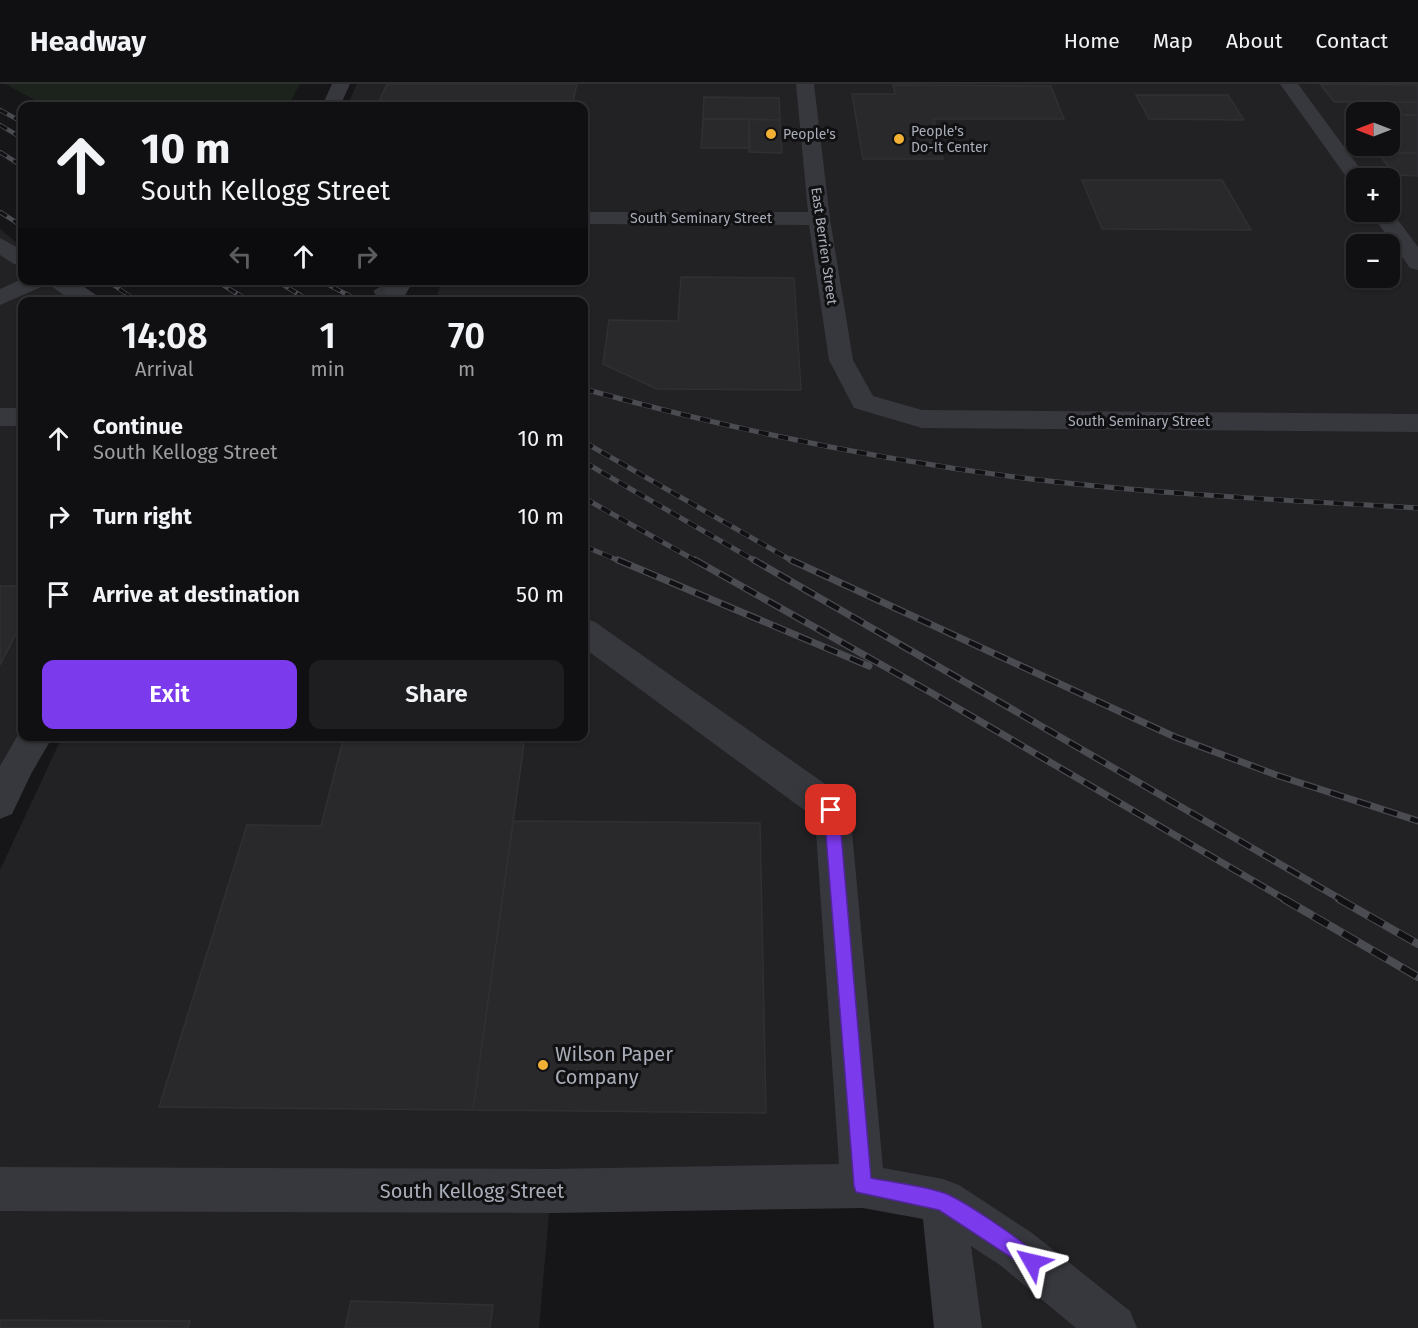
<!DOCTYPE html>
<meta charset="utf-8">
<style>
:root{--surface:#101012;--page:#1e1e20;--text:#f1f3f6;--muted:#9c9d9f;--line:#303032;--accent:#7c3aed}
body{margin:0;font-family:"Fira Sans",sans-serif;background:var(--page);color:var(--text);height:100vh;display:flex;flex-direction:column;font-size:22px;white-space:nowrap}
*{box-sizing:border-box;margin:0}
p{font-size:20px;color:var(--muted)}
.icon{flex:none;width:33px;height:33px;fill:none;stroke:currentColor;stroke-width:2;stroke-linecap:round;stroke-linejoin:round}
.map{position:relative;flex:1;overflow:hidden}
.drawer{position:absolute;left:18px;top:213px;width:570px;height:444px;display:flex;flex-direction:column;background:var(--surface);border-radius:12px;box-shadow:0 2px 4px #0004,0 0 0 2px var(--line)}
.drawer>*{flex:none}
.top-card{position:absolute;left:18px;top:18px;width:570px;height:183px;border-radius:12px;box-shadow:0 2px 4px #0004,0 0 0 2px var(--line);background:#101012;color:var(--text);overflow:hidden}
.needle{width:39px;rotate:270deg}
.controls{position:absolute;left:1346px;top:18px;display:grid;gap:12px}
.controls a{display:grid;place-items:center;width:54px;height:54px;border-radius:12px;background:var(--surface);box-shadow:0 2px 4px #0004,0 0 0 2px var(--line);font-size:30px}
.pin{position:absolute;display:grid;place-items:center;width:51px;height:51px;color:#fff;margin:-26px;border-radius:12px;box-shadow:0 3px 9px #0006}
.me{position:absolute;width:66px;margin:-33px;rotate:307deg;stroke-linejoin:round;filter:drop-shadow(0 0 4px #0008)}
.turn{display:flex;align-items:center;gap:21px;height:126px;padding:0 24px;font-size:27px}
.turn .icon{width:78px;height:78px;stroke-width:2.5}
.turn b{display:block;font-size:42px;line-height:51px}
.lanes{display:flex;align-items:center;height:57px;padding:0 24px;background:#0003;justify-content:center;gap:30px;direction:ltr}
.lanes .off{opacity:.35}
.eta{display:flex;justify-content:space-evenly;align-items:center;height:102px;text-align:center}
.eta b{font-size:36px;font-weight:600;line-height:42px}
.cta{display:flex;gap:12px;margin-top:auto;padding:12px 24px}
.cta a{flex:1;height:69px;border-radius:12px;background:var(--accent);color:#fff;font-size:24px;font-weight:600;line-height:69px;text-align:center}
.cta a+a{background:var(--page);color:var(--text)}
ul{padding:0;list-style:none}
li{display:flex;align-items:center;gap:18px;height:78px;padding:0 24px}
li div{flex:1}
li b{display:block;font-size:22px}
li em{font-style:normal}
header{display:flex;align-items:center;gap:36px;box-sizing:border-box;height:84px;padding:0 30px;background:var(--surface);border-bottom:2px solid var(--line)}
header strong{font-size:28px}
nav{display:flex;gap:33px;margin-inline-start:auto;font-size:21px}
.map>svg:first-child{display:block}
</style>
<header>
<strong>Headway</strong>
<nav><a>Home</a><a>Map</a><a>About</a><a>Contact</a></nav>
</header>
<div class="map">
<svg width="1418" height="1244" viewBox="0 0 1418 1244">
<rect width="100%" height="100%" fill="#161618"/>
<path fill="#222225" fill-rule="evenodd" d="M357,0h1061v1244h-460l-15,-126 -392,-11 -12,137h-539v-458l62,-133 522,-1v-434l-148,-1 5,-20 143,-1v-174h-237zM1356,28h33v34h-33zM1356,94h33v34h-33zM1356,160h33v34h-33z
M0,145l22,18v33l43,1 27,20 -70,1v434l-22,67z"/>
<path fill="#1c231d" d="M5,0h295l-12,22h-242z"/>
<path fill="#29292c" stroke="#303034" stroke-width="1.5" d="M387,0h190l-5,22h-195z
M1320,0l98,1v17h-84z
M893,1l158,1 13,33h-130l9,40h-80l-11,-65h43z
M1136,11h92l16,25 -95,-1z
M704,13l75,1 1,22 -77,-1z
M1351,18h67v13l-59,-3z
M1344,31h12v16z
M1389,31h29v38h-45l-6,-7h22z
M703,35h46l1,29h-49z
M749,35l31,1 2,33 -33,-1z
M1378,69h40v23l-23,-1z
M1082,96h140l29,50 -149,-1z
M681,193l113,1 7,112 -144,-1 -54,-25 6,-44 69,1z
M0,502h22v36l-22,43z
M344,652h181l-52,374 -314,-3 88,-282 74,1z
M513,737l247,2 6,290 -293,-3z
M351,1217l142,4 -3,23h-145z
M0,1236l190,1 -2,7h-188z"/>
<g fill="none" stroke-linecap="round" stroke-linejoin="round">
<path stroke="#333438" stroke-width="21" stroke-dasharray="21 10" stroke-linecap="butt" d="M391,211l5,-3"/>
<path stroke="#333438" stroke-width="26" stroke-dasharray="26 14" stroke-linecap="butt" d="M380,218l13,-8"/>
<path fill="#37383d" fill-rule="evenodd" d="M332,0h18l-10,22h-18z
M796,0h18l16,135 23,141 20,36 49,14 496,4v18l-496,-4 -68,-20 -25,-48 -20,-135 -225,-1v-12h224z
M1280,0h18l69,94h-11v6l-6,-2z
M1389,124l29,39v23l-8,-2 -40,-56h19z
M0,154l22,12v16l-8,-2 -14,-9z
M22,195l52,1 25,17 3,5h-28l-26,-18 -48,21v-16z
M391,196h23l-10,17 -8,2 -8,-2 -4,-5z
M0,324h22v18h-22z
M584,534l11,4 250,176 5,12 33,358 60,11 16,6 73,48 98,78 7,17h-61l-76,-63 -29,-19 11,82h-48l-11,-109 -60,-11 -312,5 -551,-2v-44l551,2 288,-5 -24,-346 -231,-170z
M22,644v8h31l-22,38 -19,40 -12,5v-53z"/>
<g stroke="#4a4c52" stroke-width="4.5">
<path id="rail-far3" d="M0,26l22,12
M0,41l22,13
M0,68l22,14
M0,128l22,14
M106,196l22,15
M215,196l24,15
M275,196l25,15
M319,196l29,15"/>
</g>
<g stroke="#4a4c52" stroke-width="5">
<path id="rail-far2" d="M126,210l12,8
M237,210l13,8
M297,210l14,8
M345,210l16,8
M584,305c142,39 285,69 431,88 134,17 269,23 403,31
M584,358l210,120
M584,378l173,100
M584,414l114,64
M584,462l38,16"/>
</g>
<g stroke="#4a4c52" stroke-width="7">
<path id="rail-far1" d="M618,476l251,106
M695,476l235,132 356,208
M754,476l588,340
M791,476l384,177 104,39 139,45"/>
</g>
<g stroke="#4a4c52" stroke-width="8">
<path id="rail" d="M1284,815l134,78
M1339,815l79,45"/>
</g>
<use href="#rail-far3" stroke="#111113" stroke-width="3" stroke-dasharray="8" stroke-linecap="butt"/>
<use href="#rail-far2" stroke="#111113" stroke-width="4" stroke-dasharray="10" stroke-linecap="butt"/>
<use href="#rail-far1" stroke="#111113" stroke-width="4.5" stroke-dasharray="14" stroke-linecap="butt"/>
<use href="#rail" stroke="#111113" stroke-width="6" stroke-dasharray="17" stroke-linecap="butt"/>
</g>
<path fill="#7c3aed" stroke="#51269a" stroke-width="1.5" d="M831,719l6,2 2,5 32,368c24,5 50,7 73,15 17,6 92,55 98,69l-3,7 -7,2 -93,-61 -83,-18 -2,-6 -30,-376 2,-5z"/>
<g fill="#f2b134" stroke="#111113" stroke-width="2">
<circle cx="771" cy="50" r="6"/>
<circle cx="899" cy="55" r="6"/>
<circle cx="543" cy="981" r="6"/>
</g>
<g text-anchor="middle" dominant-baseline="central" stroke-width="6" stroke-linejoin="round" paint-order="stroke">
<g font-size="14" fill="#a8adb8" stroke="#111113" text-anchor="start">
<text x="911" y="47">People's<tspan x="911" dy="16">Do-It Center</tspan></text>
<text x="783" y="50">People's</text>
</g>
<g font-size="14" fill="#a8adb8" stroke="#111113">
<text x="701" y="134">South Seminary Street</text>
<text transform="translate(824 162) rotate(82)">East Berrien Street</text>
<text x="1139" y="337">South Seminary Street</text>
</g>
<g font-size="20" fill="#a8adb8" stroke="#111113" text-anchor="start">
<text x="555" y="970">Wilson Paper<tspan x="555" dy="23">Company</tspan></text>
</g>
<g font-size="20" fill="#a8adb8" stroke="#111113">
<text x="472" y="1107">South Kellogg Street</text>
</g>
</g>
</svg>
<div class="controls">
<a><svg class="needle" viewBox="-14 -14 28 28"><path d="M0-13l5 13h-10z" fill="#e53935"/><path d="M0 13l5-13h-10z" fill="#9c9d9f"/></svg></a>
<a>+</a>
<a>−</a>
</div>
<div class="pin" style="left:831px;top:726px;background:#d93025"><svg class="icon" aria-label="arrive" viewBox="0 0 24 24"><path d="M6 21V4h12l-3 4 3 4H6"/></svg></div>
<svg class="me" style="left:1032px;top:1178px" viewBox="-20 -20 40 40"><path d="M0-17L14 15 0 8-14 15z" fill="#7c3aed" stroke="#fff" stroke-width="4"/></svg>
<div class="top-card">
<div class="turn"><svg class="icon" aria-label="ahead" viewBox="0 0 24 24"><path d="M12 20V5M6 11l6-6 6 6"/></svg><div><b>10 m</b>South Kellogg Street</div></div>
<div class="lanes"><svg class="icon off" aria-label="left" viewBox="0 0 24 24"><path d="M17 20v-9H6M10 6l-5 5 5 5"/></svg><svg class="icon" aria-label="ahead" viewBox="0 0 24 24"><path d="M12 20V5M6 11l6-6 6 6"/></svg><svg class="icon off" aria-label="right" viewBox="0 0 24 24"><path d="M7 20v-9h11M14 6l5 5-5 5"/></svg></div>
</div>
<section class="drawer">
<div class="eta">
<div><b>14:08</b><p>Arrival</p></div>
<div><b>1</b><p>min</p></div>
<div><b>70</b><p>m</p></div>
</div>
<ul>
<li><svg class="icon" aria-label="ahead" viewBox="0 0 24 24"><path d="M12 20V5M6 11l6-6 6 6"/></svg><div><b>Continue</b><p>South Kellogg Street</p></div><em>10 m</em></li>
<li><svg class="icon" aria-label="right" viewBox="0 0 24 24"><path d="M7 20v-9h11M14 6l5 5-5 5"/></svg><div><b>Turn right</b></div><em>10 m</em></li>
<li><svg class="icon" aria-label="arrive" viewBox="0 0 24 24"><path d="M6 21V4h12l-3 4 3 4H6"/></svg><div><b>Arrive at destination</b></div><em>50 m</em></li>
</ul>
<div class="cta"><a>Exit</a><a>Share</a></div>
</section>
</div>
